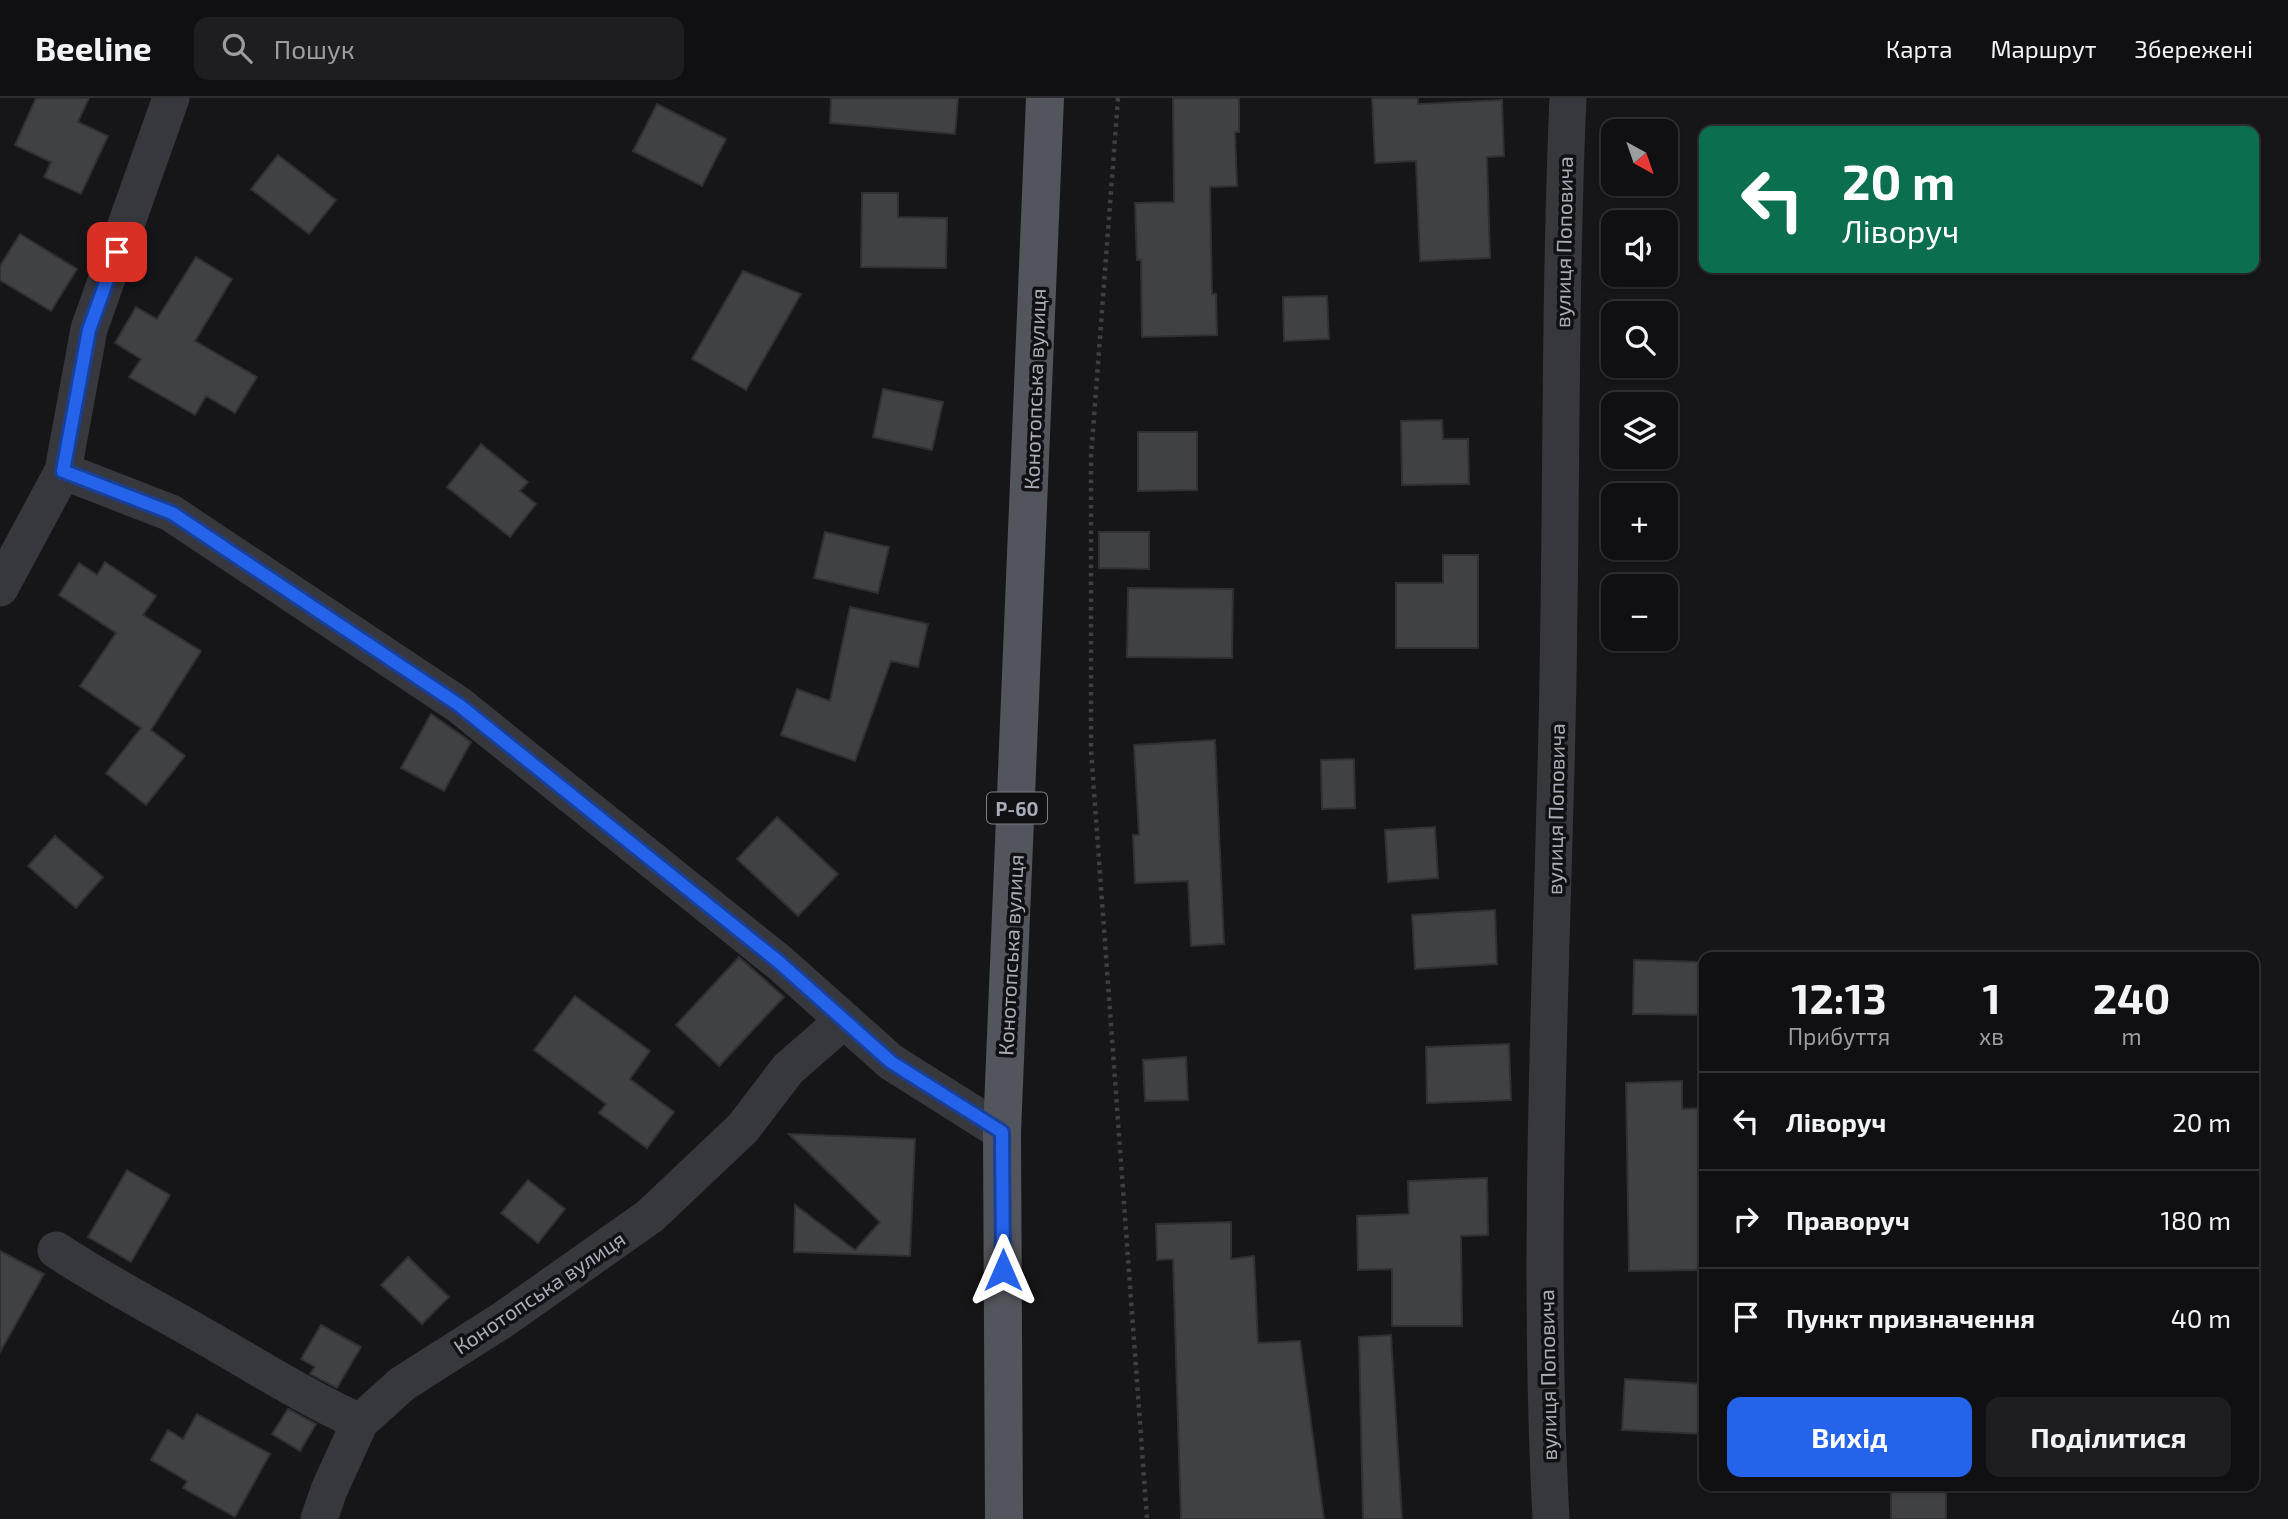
<!DOCTYPE html>
<html lang="uk">
<meta charset="utf-8">
<style>
:root{--surface:#101012;--page:#1e1e20;--text:#f1f3f6;--muted:#9c9d9f;--line:#303032;--accent:#2563eb}
body{margin:0;font-family:"Exo 2",sans-serif;background:var(--page);color:var(--text);height:100vh;display:flex;flex-direction:column;font-size:26px;white-space:nowrap}
*{box-sizing:border-box;margin:0}
p{font-size:23px;color:var(--muted)}
.icon{flex:none;width:38px;height:38px;fill:none;stroke:currentColor;stroke-width:2;stroke-linecap:round;stroke-linejoin:round}
.map{position:relative;flex:1;overflow:hidden}
.drawer{position:absolute;left:1699px;top:854px;width:560px;height:539px;display:flex;flex-direction:column;background:var(--surface);border-radius:14px;box-shadow:0 2px 5px #0004,0 0 0 2px var(--line)}
.drawer>*{flex:none}
.banner{position:absolute;left:1699px;top:28px;width:560px;height:147px;border-radius:14px;box-shadow:0 2px 5px #0004,0 0 0 2px var(--line);background:#0b6e4f;color:#fff;overflow:hidden}
.needle{width:46px;rotate:140deg}
.fabs{position:absolute;left:1601px;top:21px;display:grid;gap:14px}
.fabs a{display:grid;place-items:center;width:77px;height:77px;border-radius:14px;background:var(--surface);box-shadow:0 2px 5px #0004,0 0 0 2px var(--line);font-size:35px}
.pin{position:absolute;display:grid;place-items:center;width:60px;height:60px;color:#fff;margin:-30px;border-radius:14px;box-shadow:0 4px 10px #0006}
.me{position:absolute;width:77px;margin:-38px;rotate:0deg;stroke-linejoin:round;filter:drop-shadow(0 0 5px #0008)}
.turn{display:flex;align-items:center;gap:24px;height:147px;padding:0 28px;font-size:32px}
.turn .icon{width:91px;height:91px;stroke-width:2.5}
.turn b{display:block;font-size:49px;line-height:60px}
.eta{display:flex;justify-content:space-evenly;align-items:center;height:119px;text-align:center}
.eta b{font-size:42px;font-weight:700;line-height:49px}
.primary-button{display:flex;gap:14px;margin-top:auto;padding:14px 28px}
.primary-button a{flex:1;height:80px;border-radius:14px;background:var(--accent);color:#fff;font-size:28px;font-weight:700;line-height:80px;text-align:center}
.primary-button a+a{background:var(--page);color:var(--text)}
ul{padding:0;list-style:none}
li{display:flex;align-items:center;gap:21px;height:98px;padding:0 28px;border-top:2px solid var(--line)}
li div{flex:1}
li b{display:block;font-size:26px}
li em{font-style:normal}
header{display:flex;align-items:center;gap:42px;box-sizing:border-box;height:98px;padding:0 35px;background:var(--surface);border-bottom:2px solid var(--line)}
header strong{font-size:33px}
nav{display:flex;gap:38px;margin-inline-start:auto;font-size:24px}
.search{width:490px;height:63px;background:var(--page);display:flex;align-items:center;gap:18px;box-sizing:border-box;padding:0 24px;border-radius:14px;color:var(--muted);font-size:26px}
.map>svg:first-child{display:block}
</style>
<header>
<strong>Beeline</strong>
<div class="search"><svg class="icon" aria-label="search" viewBox="0 0 24 24"><circle cx="10" cy="10" r="6"/><path d="M15 15l6 6"/></svg>Пошук</div>
<nav><a>Карта</a><a>Маршрут</a><a>Збережені</a></nav>
</header>
<div class="map">
<svg width="2288" height="1421" viewBox="0 0 2288 1421">
<rect width="100%" height="100%" fill="#161618"/>
<path fill="#404145" stroke="#303034" stroke-width="2" d="M36,0h53l-11,24 30,14 -27,58 -37,-17 7,-15 -36,-17z
M831,0h127l-3,36 -125,-11z
M1173,0h66v34h-4l2,54 -27,1 2,107h4l1,41 -75,2 -1,-77h-4l-2,-57 39,-1z
M1372,0h46v6l84,-4 2,56 -17,1 3,101 -70,3 -4,-100 -41,2z
M657,6l69,35 -24,47 -69,-35z
M278,57l58,45 -27,34 -58,-45z
M862,95h36v24l49,1 -1,50 -85,-1z
M20,136l57,35 -26,42 -51,-31v-14z
M196,159l36,22 -37,62 62,36 -22,36 -29,-17 -11,19 -66,-38 12,-18 -26,-16 21,-36 21,12z
M743,173l58,23 -55,96 -54,-31z
M1327,198l2,43 -45,2 -1,-44z
M883,291l60,13 -11,48 -59,-13z
M1442,322l1,19h25l1,45 -67,1 -1,-64z
M1138,334h59v58l-59,1z
M481,346l47,38 -8,9 16,13 -26,33 -63,-50z
M825,434l64,15 -11,46 -64,-15z
M1099,434h50v37l-50,-1z
M1443,457h35v93h-82v-65h47z
M105,464l51,34 -13,19 58,36 -50,79 34,26 -39,49 -40,-32 35,-45 -61,-42 36,-53 -57,-38 20,-32 18,12z
M1128,490l105,1 -1,69 -105,-1z
M850,509l78,17 -10,43 -27,-6 -36,100 -74,-26 16,-46 33,12z
M431,616l40,28 -27,49 -43,-23z
M1215,642l9,204 -33,2 -3,-65 -53,2 -2,-48h6l-5,-90z
M1354,661l1,49 -33,1 -1,-49z
M777,719l61,57 -40,42 -61,-57z
M1435,729l3,51 -50,4 -3,-52z
M55,738l48,41 -27,31 -48,-42z
M1495,812l2,54 -82,5 -3,-54z
M739,859l45,40 -65,69 -43,-41z
M1634,862l70,2v53l-71,-1z
M575,898l75,55 -20,28 44,33 -27,36 -48,-35 7,-9 -72,-54z
M1509,946l2,56 -84,3 -1,-56z
M1186,959l2,43 -43,1 -2,-41z
M1682,983v28l22,-1v162l-75,1 -3,-188z
M789,1036l126,5 -5,117 -116,-4 1,-47 60,45 25,-28z
M127,1072l43,25 -39,67 -43,-25z
M1487,1080l1,57 -27,1 1,90h-70v-57l-34,1 -1,-54 52,-2 -1,-33z
M528,1082l37,29 -27,34 -37,-30z
M1231,1124v37l23,-3 4,87 42,-2 24,178h-143l-8,-260 -16,1 -1,-36z
M0,1153l44,23 -44,78z
M408,1159l41,40 -27,27 -41,-39z
M321,1227l40,22 -24,41 -27,-14 5,-7 -14,-8z
M1391,1237l11,184h-39l-4,-182z
M1625,1281l79,5v50l-82,-4z
M288,1311l28,15 -16,27 -28,-17z
M197,1316l73,40 -35,63 -52,-29 4,-7 -36,-21 17,-30 15,9z
M1891,1388h55v33h-55z"/>
<g fill="none" stroke-linecap="round" stroke-linejoin="round">
<path stroke="#3d3f44" stroke-width="4.5" stroke-dasharray="3.5 5" stroke-linecap="butt" d="M1118,0l-27,359v293l56,769"/>
<path stroke="#37383d" stroke-width="37" d="M63,373l108,42 288,192 321,258 111,99 111,70
M0,490l63,-117 26,-142 82,-231
M56,1152c47,31 95,56 144,84 53,30 104,63 160,88
M319,1421l10,-29 31,-68 42,-38 102,-65 146,-103 93,-88 45,-59 56,-49
M1551,1421c-14,-264 0,-529 6,-793 5,-209 2,-419 11,-628"/>
<path stroke="#53555c" stroke-width="38" d="M1004,1421l-2,-387 43,-1034"/>
</g>
<g fill="none" stroke-linecap="round" stroke-linejoin="round">
<g stroke="#184099" stroke-width="18">
<path id="route" d="M117,154l-28,78 -26,141 109,42 287,192 321,258 111,99 111,70 1,138"/>
</g>
<use href="#route" stroke="#2563eb" stroke-width="12"/>
</g>
<g text-anchor="middle" dominant-baseline="central" stroke-width="7" stroke-linejoin="round" paint-order="stroke">
<rect fill="#111113" stroke="#7b7e86" stroke-width="2" x="987" y="694.5" width="60" height="31" rx="5"/>
<g font-size="19" font-weight="bold" fill="#a8adb8">
<text x="1017" y="710">Р-60</text>
</g>
<g font-size="21" fill="#a8adb8" stroke="#111113">
<text transform="translate(1563 144) rotate(-89)">вулиця Поповича</text>
<text transform="translate(1034 291) rotate(-88)">Конотопська вулиця</text>
<text transform="translate(1555 711) rotate(-89)">вулиця Поповича</text>
<text transform="translate(1010 857) rotate(-87)">Конотопська вулиця</text>
<text transform="translate(539 1194) rotate(-34)">Конотопська вулиця</text>
<text transform="translate(1547 1277) rotate(-91)">вулиця Поповича</text>
</g>
</g>
</svg>
<div class="fabs">
<a><svg class="needle" viewBox="-14 -14 28 28"><path d="M0-13l5 13h-10z" fill="#e53935"/><path d="M0 13l5-13h-10z" fill="#9c9d9f"/></svg></a>
<a><svg class="icon" aria-label="sound" viewBox="0 0 24 24"><path d="M4 9h4l5-4v14l-5-4H4zM17 9q2 3 0 6"/></svg></a>
<a><svg class="icon" aria-label="search" viewBox="0 0 24 24"><circle cx="10" cy="10" r="6"/><path d="M15 15l6 6"/></svg></a>
<a><svg class="icon" aria-label="layers" viewBox="0 0 24 24"><path d="M12 4l9 5-9 5-9-5zM3 14l9 5 9-5"/></svg></a>
<a>+</a>
<a>−</a>
</div>
<div class="pin" style="left:117px;top:154px;background:#d93025"><svg class="icon" aria-label="arrive" viewBox="0 0 24 24"><path d="M6 21V4h12l-3 4 3 4H6"/></svg></div>
<svg class="me" style="left:1003px;top:1172px" viewBox="-20 -20 40 40"><path d="M0-17L14 15 0 8-14 15z" fill="#2563eb" stroke="#fff" stroke-width="4"/></svg>
<div class="banner">
<div class="turn"><svg class="icon" aria-label="left" viewBox="0 0 24 24"><path d="M17 20v-9H6M10 6l-5 5 5 5"/></svg><div><b>20 m</b>Ліворуч</div></div>
</div>
<section class="drawer">
<div class="eta">
<div><b>12:13</b><p>Прибуття</p></div>
<div><b>1</b><p>хв</p></div>
<div><b>240</b><p>m</p></div>
</div>
<ul>
<li><svg class="icon" aria-label="left" viewBox="0 0 24 24"><path d="M17 20v-9H6M10 6l-5 5 5 5"/></svg><div><b>Ліворуч</b></div><em>20 m</em></li>
<li><svg class="icon" aria-label="right" viewBox="0 0 24 24"><path d="M7 20v-9h11M14 6l5 5-5 5"/></svg><div><b>Праворуч</b></div><em>180 m</em></li>
<li><svg class="icon" aria-label="arrive" viewBox="0 0 24 24"><path d="M6 21V4h12l-3 4 3 4H6"/></svg><div><b>Пункт призначення</b></div><em>40 m</em></li>
</ul>
<div class="primary-button"><a>Вихід</a><a>Поділитися</a></div>
</section>
</div>
